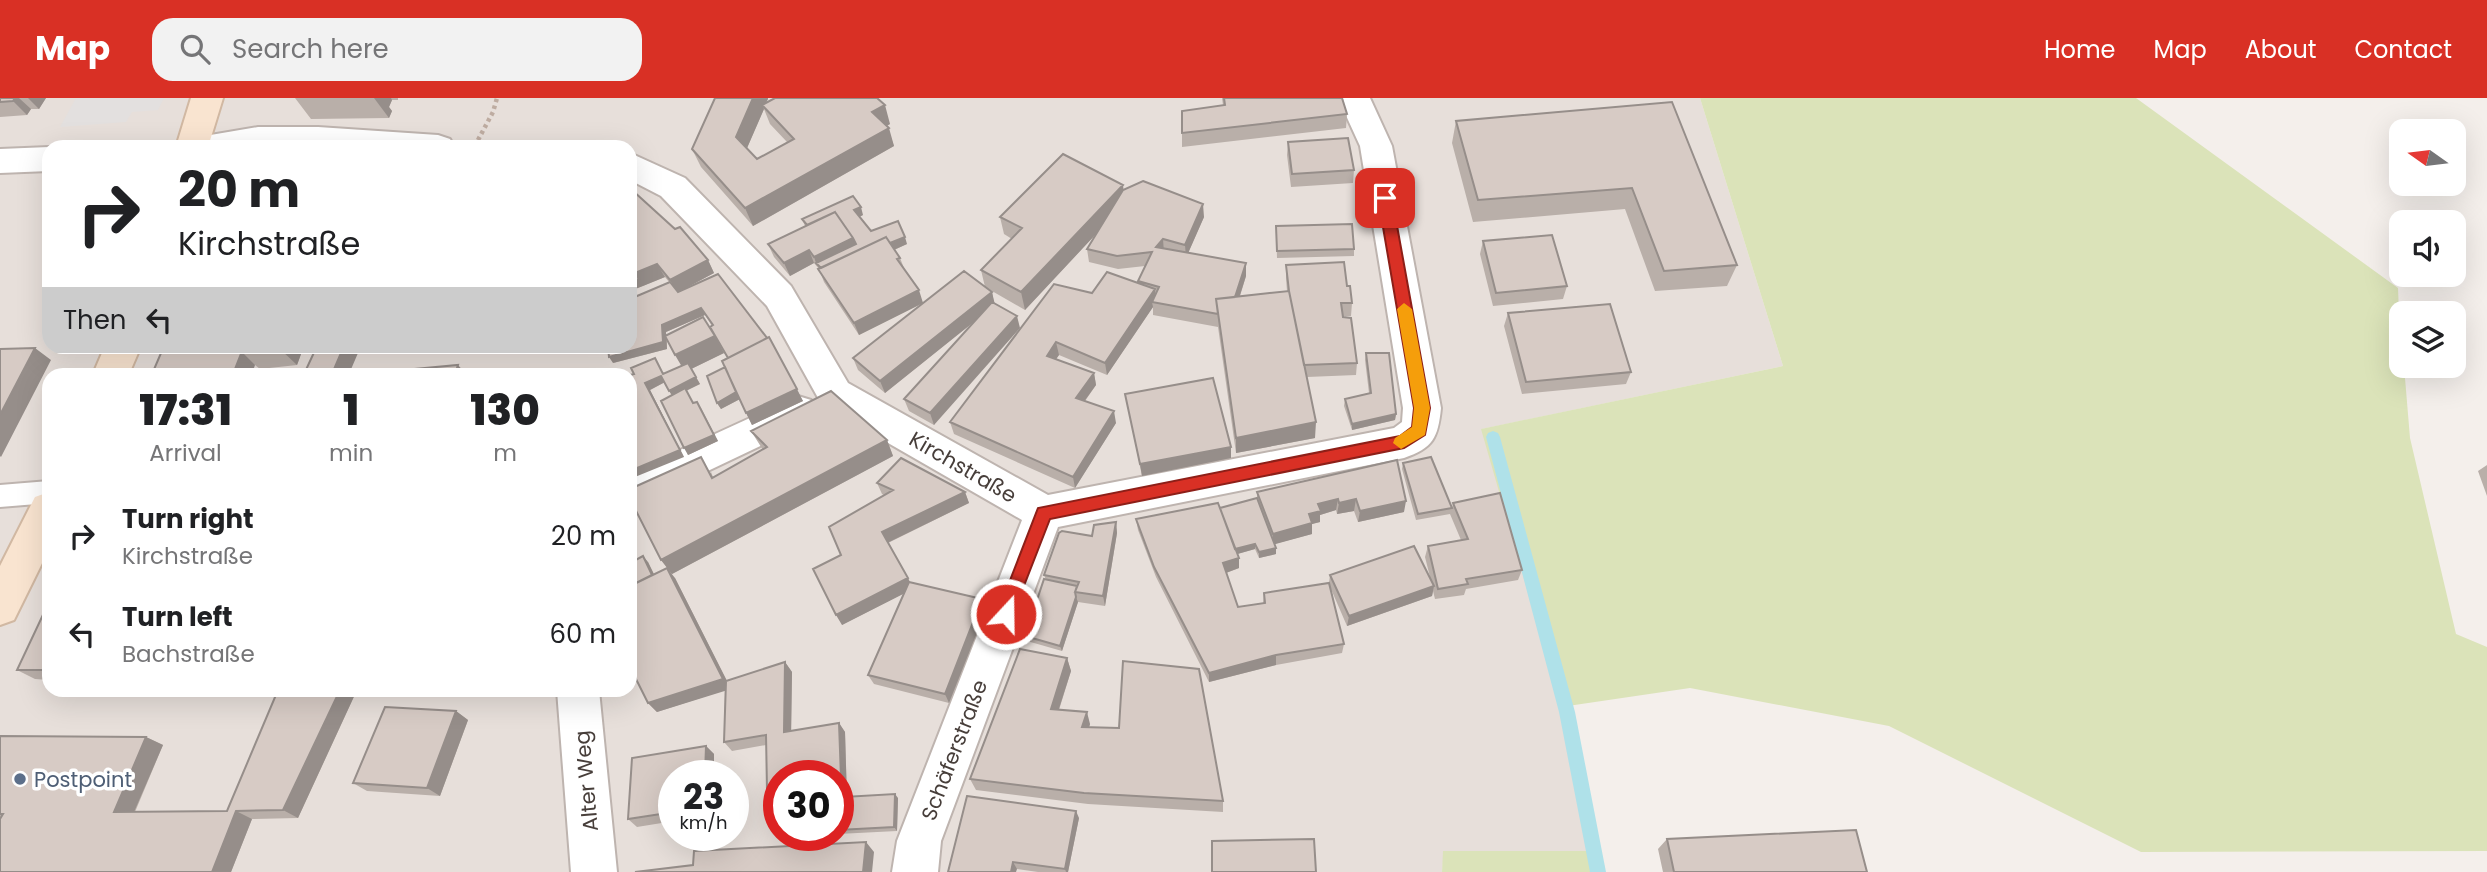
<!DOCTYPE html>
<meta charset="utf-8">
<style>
:root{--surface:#fff;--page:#f2f2f2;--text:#202124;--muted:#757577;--accent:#d93025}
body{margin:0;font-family:Poppins,sans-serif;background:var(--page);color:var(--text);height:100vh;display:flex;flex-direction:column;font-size:26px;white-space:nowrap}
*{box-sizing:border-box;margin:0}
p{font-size:23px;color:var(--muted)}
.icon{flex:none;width:38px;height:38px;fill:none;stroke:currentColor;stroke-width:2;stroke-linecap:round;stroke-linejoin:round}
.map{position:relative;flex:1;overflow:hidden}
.details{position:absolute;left:42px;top:270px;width:595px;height:329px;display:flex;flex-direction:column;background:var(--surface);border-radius:21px;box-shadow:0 7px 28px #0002}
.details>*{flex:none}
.top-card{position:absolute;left:42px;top:42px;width:595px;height:214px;border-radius:21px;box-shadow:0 7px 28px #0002;background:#fff;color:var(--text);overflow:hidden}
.needle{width:46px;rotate:284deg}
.buttons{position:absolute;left:2389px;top:21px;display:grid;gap:14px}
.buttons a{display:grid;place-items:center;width:77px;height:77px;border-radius:14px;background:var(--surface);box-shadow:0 7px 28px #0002;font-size:35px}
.speed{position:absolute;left:658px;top:662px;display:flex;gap:14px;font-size:35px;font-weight:700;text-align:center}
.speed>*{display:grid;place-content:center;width:91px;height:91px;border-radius:50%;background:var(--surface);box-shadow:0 7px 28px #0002;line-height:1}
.speed small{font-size:18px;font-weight:400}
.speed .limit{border:10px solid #d22;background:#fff;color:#111}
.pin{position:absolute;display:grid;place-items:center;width:60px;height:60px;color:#fff;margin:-30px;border-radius:14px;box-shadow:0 4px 10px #0006}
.me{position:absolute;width:77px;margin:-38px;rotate:21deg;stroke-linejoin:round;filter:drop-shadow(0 0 5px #0008)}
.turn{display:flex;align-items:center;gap:24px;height:147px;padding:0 21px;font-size:32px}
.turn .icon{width:91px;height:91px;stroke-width:2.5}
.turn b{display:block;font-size:49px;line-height:60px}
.then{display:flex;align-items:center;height:66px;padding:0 21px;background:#0003;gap:14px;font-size:26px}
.eta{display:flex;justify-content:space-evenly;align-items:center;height:119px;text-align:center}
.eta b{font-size:42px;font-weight:800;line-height:49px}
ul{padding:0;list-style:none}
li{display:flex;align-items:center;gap:21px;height:98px;padding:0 21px}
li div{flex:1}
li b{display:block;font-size:26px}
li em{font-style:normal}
header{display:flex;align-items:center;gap:42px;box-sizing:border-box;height:98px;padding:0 35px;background:var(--accent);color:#fff}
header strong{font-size:33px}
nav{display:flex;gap:38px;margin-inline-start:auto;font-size:24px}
.search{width:490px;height:63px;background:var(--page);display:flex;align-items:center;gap:18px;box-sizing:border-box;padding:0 24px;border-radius:21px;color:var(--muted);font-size:26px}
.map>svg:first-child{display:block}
</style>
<header>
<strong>Map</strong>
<div class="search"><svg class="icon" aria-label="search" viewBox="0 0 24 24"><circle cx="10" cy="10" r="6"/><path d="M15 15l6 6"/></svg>Search here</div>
<nav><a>Home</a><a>Map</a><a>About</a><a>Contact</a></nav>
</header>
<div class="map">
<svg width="2487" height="774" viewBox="0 0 2487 774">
<rect width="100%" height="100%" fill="#f4efeb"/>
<path fill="#e7dfda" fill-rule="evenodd" d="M0,0h1700l83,268 -301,63 79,278 27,144h-144l-2,21h-1442zM49,49h581v199h-581zM49,276h581v316h-581zM674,677h59v60h-59zM779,677h59v60h-59z"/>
<path fill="#dbe3b9" d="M1700,0h436l262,190 3,78h3l6,72 46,196 31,13v204l-346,1 -252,-126 -199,-38 -129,19 -80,-278 302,-63z
M1443,753h145l4,21h-150z"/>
<path fill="#e3e0df" d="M76,0h88l-6,12 -26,2 -6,10 -66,5z"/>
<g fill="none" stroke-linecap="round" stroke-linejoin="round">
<path fill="#afe1e9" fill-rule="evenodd" d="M1493,333l5,2 2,4 75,275 31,160h-16l-31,-160 -73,-275 2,-4z"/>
<g stroke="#beb4af" stroke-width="4">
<path id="service" d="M49,383v22l-49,4v-22z"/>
</g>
<g stroke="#beb4af" stroke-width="4">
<path id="minor" d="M1338,0h32l22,48 49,262c-3,30 -8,40 -37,50l-346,69 -117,314 -3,31h-46l5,-31 125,-321 -200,-115 -55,-99 -106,-110 -31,-16v-27l55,25 106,108 57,97 200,112 346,-67 8,-6 1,-14 -43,-262z
M258,29h60l120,8 12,4 4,8h-271l4,-8z
M49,49v24l-49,2v-24z
M798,298l13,4 6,11 -6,11 -181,86v-35z
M557,592h42l18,182h-46z"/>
</g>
<g stroke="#d1b8a2" stroke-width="4">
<path id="secondary" d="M191,0h32l-15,49h-32z
M105,248h36l-12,28h-36z
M49,394v57l-35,71 -14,5v-59l35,-69z"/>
</g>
<path stroke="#beaca1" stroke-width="4.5" stroke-dasharray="3.5 3.5" stroke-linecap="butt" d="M478,42l15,-28 4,-14"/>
<use href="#service" fill="#fff" fill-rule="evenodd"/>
<use href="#minor" fill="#fff" fill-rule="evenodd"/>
<use href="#secondary" fill="#f9e4d0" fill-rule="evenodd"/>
</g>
<path fill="#b9afa9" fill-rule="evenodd" d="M0,0h46l-7,11h-8l-4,6 -27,2z
M295,0h103v2h-6l-3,7 3,4 -3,7 -78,1z
M715,0h53l-2,5 124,21 -3,2 7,20 -141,80 -52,-59 -9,-18zM764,11l6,15 17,18 -30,17 -10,-11z
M1222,0h120l5,16 -1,14 -164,19v-14l41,-28z
M1672,4l65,163 -10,21 -72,5 -30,-82 -152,13 -21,-79 4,-22z
M1288,44l66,28 -1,13 -62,4 -4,-32z
M1123,92l81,27 -16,36 58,10v13l-6,20 47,-5 -1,-13v-13l61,21 5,17 -1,13h-8l14,47 -1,12 -49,2 8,61 -79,15 -18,-126 -65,-12v-8l-46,68 -48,-20 -3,4 38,14 2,12 -11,16 31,22 -41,65 -121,-54 -4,-12 142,-129 46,-10v-2l7,-15 -27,3 -29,-7 -2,-13 9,-15 -71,76 -40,-23 -4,-17 31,-31 -8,-5 -4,-17z
M630,93l78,69 6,13 -36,19 40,-18 85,127 -51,24 -12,-26 -19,10 -4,-6 11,-45 -4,-5 -33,16 9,15 -14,7 7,12 8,5 17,33 -30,14 -16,-60 -7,-13 -15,8 34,67 -52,-17 -2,-65 34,-1 18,-9 -15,-26v10l-54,14 56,-81 -4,-5 -35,14zM705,217l7,11 -46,9v-3z
M863,117l-4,2 12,14 36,13 -13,6 6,8 4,10 19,35 69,-11 2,11 -60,122 -25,-14 -5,-12 73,-80 -92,74 -27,-23 -5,-12 70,-55 -64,32 -35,-53 -5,-13 -5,-6 -24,13 -16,-19 -6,-13 37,-18 -3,-7z
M1276,128l78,23v7l-77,2z
M1483,143l84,45 -4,13 -70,7 -13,-52z
M1508,215l123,59 -5,12 -104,10 -18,-68z
M164,248h140l-7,19 -37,4 -5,-4z
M1366,255l30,61 -1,6 -43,10 -8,-24 1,-7 24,-6 -4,-33z
M1125,296l106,53v11l-89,18z
M751,333l136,9 6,16 -221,118 -11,-14 50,-88 2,5 50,-27z
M1397,362l7,52 -46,10 -4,-11 -17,3 -1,-4 -16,5v7l-8,2v10l-38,10 2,4v6l-17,4 -4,-9 -18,5 2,14 -13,5 12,34 25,-4 1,-10 65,-10 1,-8 100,2 -5,-20 3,-11 33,-6 -11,-26 -34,6 -14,-51 1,-6 49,45 1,-5 69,67 -4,10 -52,9 -2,6 -29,4 -2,-8 -1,5 -85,30 -16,-37 13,55 -2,9 -66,12 -67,17 -53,-105 -18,-47 -2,-11 84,-11 37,-10v-6z
M2487,367v31l-9,-25z
M877,385l88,9 4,11 -81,40 22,39 76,28 -37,93 -75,-19 -6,-9 36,-82 -62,32 -1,-70 43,-60 -2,-1z
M1116,424l1,11 -12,73 -27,-4 -16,49 -35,-10 -2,-5 21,-56 -2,-5 48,-39z
M648,464l6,12 21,4 52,103 58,-19 7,10 -1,59 48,-8 6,9 2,65 51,1 -1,33 -59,3v-59h-59v23h-4l-8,-8 -1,-45 -34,6 -8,-9 1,-52 -68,22 -9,-9z
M49,504v78l-14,-1 -18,-9z
M1067,560l4,13 -12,39 31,14 -1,4 134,73v11l-135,-8 -112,-14 -6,-11z
M357,592l-59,128 -46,1 -21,53h-231v-136l146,1 17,8 -28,67 92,-1z
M456,613l12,9 -28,76 -73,-5 -14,-8z
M706,648l8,8v21h-40v46l-37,6 -9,-8 4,-61z
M1079,720l-11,54h-30l-21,-3 -69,3z
M1667,741l200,33h-204l-5,-23z"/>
<path fill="#968e8a" d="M15,0h4l12,11 -4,6 -14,-14z
M28,0h18l-7,11z
M374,0h17l1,2 -3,7 3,4 -3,7z
M753,0h15v1l-4,8 -2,-2 2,4 -20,46 -8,-18z
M885,7l5,19 -12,6 -6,-18z
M889,30l5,18 -141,80 -8,-18z
M1123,87l2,18 -100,107 -4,-18z
M1203,106l1,13 -18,41 -1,-13z
M861,109l2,8 -6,3 -3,-8z
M905,139l2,7 -80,36 -3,-7z
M853,140l5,13 -42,12 -2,-6z
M1163,141l1,14 -8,-6z
M809,152l5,13 -24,13 -6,-13z
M708,162l6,13 -37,20 -7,-13z
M1246,165v13l-12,38v-13z
M657,166l8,13 -22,9 -8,-13z
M639,181l4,7 -13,5v-9z
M1155,191l1,13h-4l1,5 -46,68 -2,-12z
M919,192l4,13 -64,32 -5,-12z
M992,194l3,13 -110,88 -5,-12z
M701,210l4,7 -39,17 1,17 -54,14 -4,-6 53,-32z
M1017,218l3,12 -86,97 -4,-12z
M715,238l9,17 -39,19 -10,-17z
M1056,244l3,13 -9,13 -3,-12z
M281,248h23l-7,19 -17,-16z
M344,248h17l-12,28h-17z
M35,250l16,12 -50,97 -1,-1v-41z
M242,254l13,13 -3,9h-19z
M458,267l8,9h-11z
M1094,275l2,12 -18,25 -2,-12z
M661,278l4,6 -15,8 34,67 -54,22v-8l15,-88z
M696,279l4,7 -27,13 -4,-6z
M797,291l6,12 -51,24 -6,-12z
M737,294l3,7 -19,10 -4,-6z
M697,304l21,39 -30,14 -4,-7z
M1114,313l2,12 -41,65 -2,-11z
M1396,316l-1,6 -43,10v-6z
M1316,324l-1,16 -79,15v-15z
M887,342l6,16 -221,118 -11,-14z
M1231,349v11l-89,18 -2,-12z
M965,394l4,11 -82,40 -5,-11z
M1338,401l-2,11 -16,5v7l-8,2v10l-40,11 1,-11 36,-20 9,-10z
M1356,401l-2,12 -17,3 2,-11z
M1406,403l-2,11 -46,10 2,-11z
M1116,424l1,11 -12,73 -2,-10z
M1255,446v5l-21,6v-6z
M1276,450v6l-17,4v-6z
M643,458l5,6 12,25 -30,15z
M1239,460v10l-16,6v-11z
M667,470l8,10 56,111 -74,23 -9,-9z
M908,480l5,11 -71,36 -6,-10z
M1434,488l-2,10 -85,30 2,-10z
M1076,499l2,5 -16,49 -2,-5z
M982,501l4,11 -37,93 -4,-9z
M1276,557v10l-67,17v-9z
M1067,560l4,13 -16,50 -4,-12z
M785,564l7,10 -1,68 -7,-8z
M340,592h17l-59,128 -15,-8z
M456,613l12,9 -28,76 -13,-8z
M1087,614l3,12 -5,15 -3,-12z
M839,625l6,9 2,69 -3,-4v-16l-3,-3z
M146,639l17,8 -32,74 -17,-7z
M706,648l8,8v21h-9z
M895,696l3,4 -1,33 -3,-4z
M236,713l16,8 -21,53h-19z
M1076,713l3,7 -11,54h-2l-1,-3z
M866,744l8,10 -2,20h-9z
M1013,764l4,7 -1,3h-5z"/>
<path fill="#d7cbc5" stroke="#968e8a" stroke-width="2" d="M0,0h15l-2,3 -13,1z
M715,0h38l-17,39 21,22 37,-20 -32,-34 13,-7h102l8,7 -13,7 17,16 -144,80 -53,-59z
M1224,0h118l5,16 -165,19v-22l43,-6z
M1672,4l65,163 -73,6 -32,-83 -154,12 -22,-79z
M1348,40l6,32 -62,4 -4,-32z
M1063,56l60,31 -102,107 -40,-22 41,-42 -22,-11z
M1143,83l60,23 -18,41 -22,-6 -7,8 90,16 -11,34 -19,2 2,15 -66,-12 7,-15 -21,-6 14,-29 -35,4 -30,-7 36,-59z
M632,92l43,39 5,-2 28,33 -38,20 -13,-16 -22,9 -5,-9v-16l4,-2 -4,-4v-51z
M853,98l8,11 -7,3 17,21 27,-10 7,16 -15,6 -4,-6 -65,31 -5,-5 40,-19 -3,-6 -18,-26 -28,13 -5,-6z
M835,114l18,26 -39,19 -5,-7 -25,13 -16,-19z
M1352,126l2,25 -77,2 -1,-25z
M1552,137l15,51 -71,7 -13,-52z
M886,139l14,21 -3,1 22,31 -65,33 -36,-54z
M1344,164l3,24h3l2,17h-11l2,14 8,1 6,45 -53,2 -15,-74 -3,-26z
M630,167l9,14 -9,3z
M964,173l28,21 -112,89 -27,-23z
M1107,174l48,17 -50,74 -49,-21 -9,14 47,17 -18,25 38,13 -41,66 -123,-55 104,-138 38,9z
M718,176l49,64 -39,20 -18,-31 3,-2 -12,-17 -39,17 1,17 -54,15 -1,-11h22v-47l40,-17 8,10z
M1289,193l27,131 -80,16 -20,-139z
M992,204l25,14 -87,97 -26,-14z
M1610,206l21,68 -105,10 -18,-69z
M703,219l12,19 -40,19 -10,-19z
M769,239l28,52 -51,24 -24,-52z
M164,248h80l-11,28h-81z
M244,248h37l-1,3 -38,3z
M317,248h27l-12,28h-28z
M35,250l-35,67v-66z
M1366,255h23l7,61 -44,10 -7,-25 26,-6z
M655,260l8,16 25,-11 8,14 -27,14 -8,-15 -16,7 35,67 -50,21v-30l2,-1 -2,-4v-61l4,-1 -3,-6z
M458,267l-3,9h-84l1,-1z
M725,269l11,25 -19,11 -10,-27z
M1213,280l18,69 -91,17 -15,-70z
M685,290l8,15 4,-1 17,33 -30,13 -23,-47z
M831,293l56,49 -226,120 -31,-61v-10l71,-32 11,21 55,-31 -16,-16z
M1431,359l21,51 -34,6 -15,-51z
M901,360l64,34 -83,40 26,46 -72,37 -23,-46 28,-14 -12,-28 64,-37 -16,-7z
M1397,362l9,41 -46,10 -4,-12 -17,4 -1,-4 -20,5 3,7 -12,3 3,9 -39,11 -16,-42z
M1500,395l22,77 -56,9 2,5 -30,5 -10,-43 40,-7 -15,-36z
M1257,400l19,50 -17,4 -4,-8 -20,5 -15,-41z
M1218,405l21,55 -16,5 15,44 27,-4 -1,-10 65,-10 15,61 -68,11 -67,18 -55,-106 -18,-48z
M1116,424l-13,74 -28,-4 4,-10 -35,-7 15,-42 3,-2 30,5 2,-11z
M1414,448l20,40 -85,30 -19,-41z
M643,458l9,19 -22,11v-23z
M667,470l56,111 -75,24 -18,-36v-81z
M1044,481l33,7 -2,6 1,5 -16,49 -35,-10z
M909,484l73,17 -37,95 -77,-19z
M49,504v68h-32z
M1020,551l47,9 -16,51 36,3 -5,15 37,1 4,-67 76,8 24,132 -139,-8 -114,-14z
M785,564l-1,70 55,-9 2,55h-3v-3h-59v13l-12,2 -1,-55 -42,7 2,-61z
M278,592h62l-57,120 -47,1 -24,61h-212v-53l3,-5h-3v-78l146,1 -32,75 113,-1z
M385,609l71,4 -29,77 -74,-5z
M706,648l-1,29h-31v44l-7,-6 -39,6 4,-61z
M844,683v16l51,-3 -1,33 -56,3v-48z
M967,698l109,15 -11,58 -52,-7 -2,10h-63z
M1856,732l11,42h-193l-7,-33z
M1314,741l2,33h-104v-31z
M866,744l-3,30h-228l58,-7 1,-14z"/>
<path fill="#d93025" stroke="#8d1f18" stroke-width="2" d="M1385,95l7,5 38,210 -5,27 -21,13 -354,71 -39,100 -5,2 -6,-2 -3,-5 41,-106 362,-72 12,-9 2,-19 -36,-210z"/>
<path fill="#f59e0b" d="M1404,205l8,6 18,99 -5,27 -24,14 -8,-6 2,-5 17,-11 2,-19 -17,-99z"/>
<circle fill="#5c6f8a" stroke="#fff" stroke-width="2.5" cx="20" cy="681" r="7"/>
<g text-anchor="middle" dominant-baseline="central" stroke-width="7" stroke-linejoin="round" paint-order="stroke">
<g font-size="21" fill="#473e3a" stroke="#fff">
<text transform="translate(963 369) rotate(30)">Kirchstraße</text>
<text transform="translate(954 652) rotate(-69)">Schäferstraße</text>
<text transform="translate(586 683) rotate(-95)">Alter Weg</text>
</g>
<g font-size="21" fill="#4e5e75" stroke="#fff" text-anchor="start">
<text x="34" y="681">Postpoint</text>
</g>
</g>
</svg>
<div class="buttons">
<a><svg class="needle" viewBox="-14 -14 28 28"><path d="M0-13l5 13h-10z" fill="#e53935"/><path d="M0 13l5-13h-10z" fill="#757577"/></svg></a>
<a><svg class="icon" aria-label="sound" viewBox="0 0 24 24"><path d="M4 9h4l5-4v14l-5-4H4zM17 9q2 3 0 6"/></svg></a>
<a><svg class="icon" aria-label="layers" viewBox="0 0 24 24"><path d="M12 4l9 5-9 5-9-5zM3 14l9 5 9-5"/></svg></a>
</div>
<div class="speed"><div>23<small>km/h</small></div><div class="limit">30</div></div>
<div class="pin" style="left:1385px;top:100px;background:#d93025"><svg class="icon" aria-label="arrive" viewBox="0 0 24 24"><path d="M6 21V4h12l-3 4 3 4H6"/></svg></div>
<svg class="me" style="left:1006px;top:516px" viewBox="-20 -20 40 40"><circle r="17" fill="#d93025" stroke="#fff" stroke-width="3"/><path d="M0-11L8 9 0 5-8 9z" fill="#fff"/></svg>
<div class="top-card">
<div class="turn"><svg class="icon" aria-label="right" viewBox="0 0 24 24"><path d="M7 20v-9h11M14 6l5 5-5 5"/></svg><div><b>20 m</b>Kirchstraße</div></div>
<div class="then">Then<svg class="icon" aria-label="left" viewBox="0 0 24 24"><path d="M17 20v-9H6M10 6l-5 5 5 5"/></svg></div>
</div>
<section class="details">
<div class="eta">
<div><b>17:31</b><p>Arrival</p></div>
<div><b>1</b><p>min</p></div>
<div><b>130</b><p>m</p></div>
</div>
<ul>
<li><svg class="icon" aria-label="right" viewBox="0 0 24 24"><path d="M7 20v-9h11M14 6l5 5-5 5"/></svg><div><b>Turn right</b><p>Kirchstraße</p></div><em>20 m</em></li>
<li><svg class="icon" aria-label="left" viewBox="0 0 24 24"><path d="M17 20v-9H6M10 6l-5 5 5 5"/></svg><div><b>Turn left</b><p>Bachstraße</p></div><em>60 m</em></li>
</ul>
</section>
</div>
